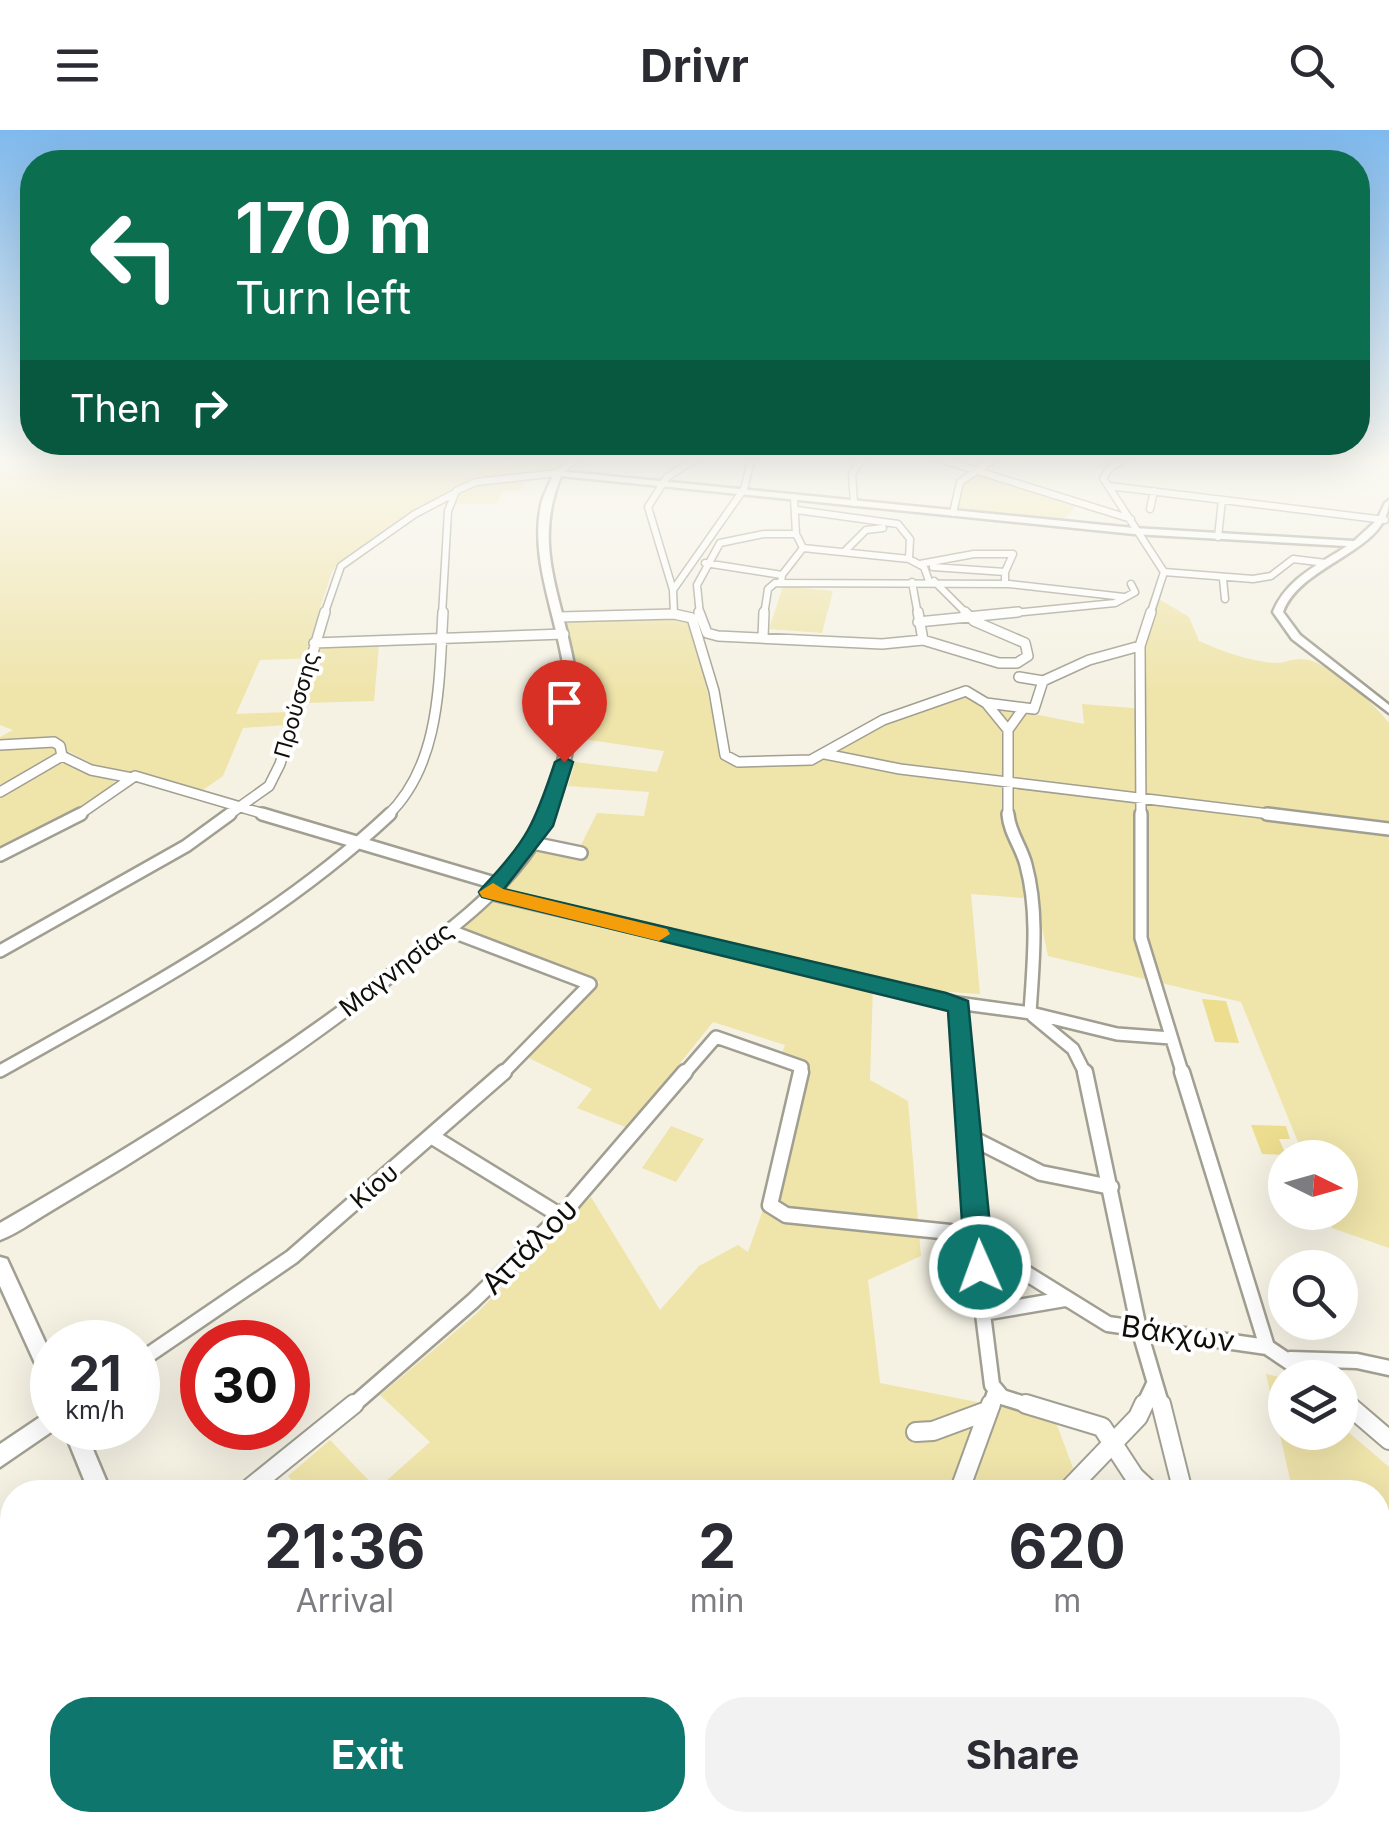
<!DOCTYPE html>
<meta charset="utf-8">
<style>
:root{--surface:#fff;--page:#f2f2f3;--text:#2b2b33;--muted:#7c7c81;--accent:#0f766e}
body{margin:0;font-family:Inter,sans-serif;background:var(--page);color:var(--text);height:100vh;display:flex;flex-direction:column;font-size:38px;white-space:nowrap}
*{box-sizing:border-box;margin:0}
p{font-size:32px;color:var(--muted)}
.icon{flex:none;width:55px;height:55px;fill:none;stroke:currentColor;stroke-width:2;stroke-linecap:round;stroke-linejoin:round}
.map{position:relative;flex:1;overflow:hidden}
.panel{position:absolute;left:0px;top:1350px;width:1390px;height:352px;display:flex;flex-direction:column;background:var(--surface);border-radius:40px 40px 0 0;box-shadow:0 10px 40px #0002}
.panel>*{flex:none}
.guide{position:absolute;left:20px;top:20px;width:1350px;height:305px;border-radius:40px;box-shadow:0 10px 40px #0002;background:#0b6e4f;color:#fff;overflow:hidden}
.needle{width:65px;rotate:95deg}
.tools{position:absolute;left:1268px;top:1010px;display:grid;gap:20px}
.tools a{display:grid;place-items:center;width:90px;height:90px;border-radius:50%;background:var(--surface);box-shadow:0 10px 40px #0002;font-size:50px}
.speed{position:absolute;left:30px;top:1190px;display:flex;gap:20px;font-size:50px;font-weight:700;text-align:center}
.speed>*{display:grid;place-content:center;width:130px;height:130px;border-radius:50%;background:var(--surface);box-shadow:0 10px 40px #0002;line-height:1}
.speed small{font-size:25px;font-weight:400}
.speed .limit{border:15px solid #d22;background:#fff;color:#111}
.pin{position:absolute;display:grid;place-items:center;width:85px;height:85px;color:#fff;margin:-102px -42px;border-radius:50% 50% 50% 0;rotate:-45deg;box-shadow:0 0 10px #0007}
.pin .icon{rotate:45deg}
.me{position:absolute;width:110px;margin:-55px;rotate:358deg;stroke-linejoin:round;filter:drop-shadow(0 0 8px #0008)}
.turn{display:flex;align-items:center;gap:35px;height:210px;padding:0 50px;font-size:45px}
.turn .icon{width:130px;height:130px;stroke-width:2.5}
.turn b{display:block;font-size:70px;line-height:85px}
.then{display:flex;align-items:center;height:95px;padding:0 50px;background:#0003;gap:20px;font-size:38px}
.eta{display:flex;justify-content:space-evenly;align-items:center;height:170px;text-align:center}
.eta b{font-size:60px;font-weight:700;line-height:70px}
.button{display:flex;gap:20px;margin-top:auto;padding:20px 50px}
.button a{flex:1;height:115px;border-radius:40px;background:var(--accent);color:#fff;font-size:40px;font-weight:700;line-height:115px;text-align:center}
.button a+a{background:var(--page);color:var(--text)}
header{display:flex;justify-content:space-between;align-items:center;height:130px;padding:0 50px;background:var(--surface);font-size:45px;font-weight:700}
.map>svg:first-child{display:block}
</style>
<header><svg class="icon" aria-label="menu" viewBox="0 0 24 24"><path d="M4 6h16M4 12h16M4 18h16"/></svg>Drivr<svg class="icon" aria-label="search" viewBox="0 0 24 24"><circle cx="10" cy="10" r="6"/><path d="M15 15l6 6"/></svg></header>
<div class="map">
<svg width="1389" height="1701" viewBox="0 0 1389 1701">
<rect width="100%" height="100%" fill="#f5f2e4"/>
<path fill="#efe4aa" d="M0,327h574l-20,16 -28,5 -5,12 -18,1 -7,13h-68l-88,57 -9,13 -22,70 70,1 -5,56 -69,2 11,-45 -56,2 -24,54 54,-2 -3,13 -44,3 -20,48 -23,16 -104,-26 -26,-14 -65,34 -5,-2v-47l13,-7 -13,-5z
M976,343l100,33 -15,16 -103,-10 5,-27z
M783,456l50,5 -11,42 -53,-4z
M1159,469l30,18 10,24c25,11 49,20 77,22 8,0 15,-4 24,-4 26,-1 74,44 89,64v525l-57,-20 -6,-15 14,-1v-54l-36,-1 -63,-155 -193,-46 -12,-57 -65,-5 9,100 -107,-7 -3,93 38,21 13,155 -53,24 12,103 174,34 28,75h-780l-14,-16 42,-36 47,49 53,-47 -50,-47 96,-81 115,-117 69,113 39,-44 39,-21 10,7 22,-62 30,-121 -21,-8 6,-16 -72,-23 -85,106 -51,-20 15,-19 -65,-32 73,-75 -145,-53 81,-81 40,7 21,-42 47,3 5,-24 -81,-6 7,-24 82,10 7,-21 -88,-13 3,-38 -14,-81 103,-4 23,4 30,133 4,10 15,5 62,-3 21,-5 46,-30 91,-36 23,11 101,20 -2,-20 62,5 1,-61z
M56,633l15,1 50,20 -121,69v-55z
M671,996l33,13 -28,43 -34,-14z
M1266,1244l19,4v54h55v-7l49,42v210l-11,24v-209h-85z
M258,1690h1061l-6,11h-1050z"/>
<path fill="#ecdd8f" d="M1202,869l24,2 13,42 -24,-1z
M1251,995l35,1 4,13h-11l7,16 -24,-1z"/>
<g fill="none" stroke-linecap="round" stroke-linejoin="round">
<g stroke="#a19f91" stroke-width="9">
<path id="street-far4" d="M933,327l198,62
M1128,327l-17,10 -8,11 61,94 -14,43
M1109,356l276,34
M854,373l-2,-29 11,-17
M1150,379l4,-18
M797,380l101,14 12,15 -1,20
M953,383l7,-31 37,-25
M1218,407l4,-37
M803,418l106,11 15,8 5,14
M846,420l20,-20 17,-2
M705,433l77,12
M920,434l54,-10h39l-8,18v12
M933,437l72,5
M1164,442l89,7 18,-3 22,-17 33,4
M1223,449l2,20
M934,451l34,34
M912,452l6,33
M781,453l1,-8 21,-27 -7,-14 -2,-37
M673,460l71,-101 8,-32
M674,484l-1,-24 -25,-83 19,-30 32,-20
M324,485l17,-49 74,-52 40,-21
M442,485l6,-104 8,-20 20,-9 82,-9 20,-16
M641,485h37
M700,485l-3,-30 23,-42 44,-9h32
M764,485l4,-26 7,-6 234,1 115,13
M992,485l123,-12 20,-11 -4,-8"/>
</g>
<g stroke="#a19f91" stroke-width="12">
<path id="street-far3" d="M699,482l8,21 11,3 164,8 41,-4 76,23h18l11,-7 -3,-13 -51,-22 -9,-9
M918,482l5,28
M560,487l114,-3 18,4 22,73 11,64 13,7 73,-2 72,-40 83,-29 20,12 48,6 9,-28 46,-21 51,-14
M918,492l100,-10
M763,507l1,-25
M314,513l250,-9
M1019,547l24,4
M986,573l22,27
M0,615l54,-3 6,4 2,10 29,14 41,8
M825,624l75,15 387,47
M0,662l62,-36
M77,686l58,-40 136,40
M227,686l42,-30 11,-22 45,-152
M387,686c54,-51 52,-135 56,-204
M1008,686v-86l15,-21
M1141,686l-1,-170 11,-34"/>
</g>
<g stroke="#a19f91" stroke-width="16">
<path id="street-far2" d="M262,684l236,70
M1008,684c1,18 14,34 18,51 13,48 7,99 4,148
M1141,684v124l42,137
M1267,684l122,15
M533,713l48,10
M0,725l81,-41
M489,763l468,110 74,10 86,21 54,4
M448,800l142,54 -89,91
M0,821l186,-105 44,-32
M960,877l4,68
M1033,886l40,33 13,26
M0,941c135,-76 276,-150 390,-257
M683,945l33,-38 86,30 -2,8"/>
</g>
<g stroke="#a19f91" stroke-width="19">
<path id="street-far1" d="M801,942l-31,133 16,10 164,17 29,12 129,80 159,23 46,31
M964,942l6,95 9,53 1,70 12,95 10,12 32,10
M1085,942l54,257 23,78
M1182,942l85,275
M431,1006l130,80
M968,1006l73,37 70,14
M983,1183l82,-14
M1290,1229l67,2 32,7
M138,1232l154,-105 212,-185
M1340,1268l10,9
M351,1277l122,-106 88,-85 124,-144
M990,1277l5,-15
M1143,1277l11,-23"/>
</g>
<g stroke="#a19f91" stroke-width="22">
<path id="street" d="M1026,1274l76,23 32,49 17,16
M1161,1274l22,88
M1347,1274l42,36
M916,1302l17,-1 54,-20
M245,1362l109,-88
M959,1362l32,-88
M1066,1362l72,-75 6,-13
M0,1544l12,-9
M1253,1690l3,11
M143,1701l14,-11"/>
</g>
<g stroke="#a19f91" stroke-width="5">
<path id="secondary" d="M558,341l576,57 220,13 23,-21 8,-17 4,-3c0,52 -88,63 -106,112l17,23 89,70v8l-97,-74 -19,-27c13,-33 45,-47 74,-66l-213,-12 -573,-58c-28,68 -1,116 12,184 5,30 4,60 -1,90 -7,41 -20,78 -45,111 -31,41 -72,71 -111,102 -93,75 -192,141 -292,204 -26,16 -52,31 -78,47 -15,9 -30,20 -46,26v-17c134,-78 265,-159 388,-253 46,-35 96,-70 131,-116 22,-29 33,-62 40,-98 6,-32 9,-65 3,-98 -9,-50 -33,-106 -20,-157 3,-9 8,-19 12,-28z
M0,1127l7,2 45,98v30l-7,-2 -45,-99z
M52,1279v19h5l-57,39v-23z
M63,1298h21l27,64h-22z
M1389,1588v41l-2,4 -9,4v-40l2,-5z
M220,1690h26l4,11h-26z
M1330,1690h27l-4,11h-27z"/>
</g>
<use href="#street-far4" stroke="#fff" stroke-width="6"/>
<use href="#street-far3" stroke="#fff" stroke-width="9"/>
<use href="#street-far2" stroke="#fff" stroke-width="11"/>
<use href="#street-far1" stroke="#fff" stroke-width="14"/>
<use href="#street" stroke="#fff" stroke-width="18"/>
<use href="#secondary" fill="#fff" fill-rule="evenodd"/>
</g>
<linearGradient id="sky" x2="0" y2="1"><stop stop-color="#7fb9ed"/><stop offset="0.58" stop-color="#faf9f3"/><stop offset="1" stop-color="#faf9f3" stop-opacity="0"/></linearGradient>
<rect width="1389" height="565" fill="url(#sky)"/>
<path fill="#0f766e" stroke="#0a4d48" stroke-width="2.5" d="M564,627l9,5 -20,64 -49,63 442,104 22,8 26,266 -4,9 -10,3 -11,-3 -4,-9 -17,-256 -466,-114 -3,-5 3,-4c45,-47 53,-65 73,-126z"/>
<path fill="#f59e0b" d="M493,753l10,6 164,40 3,5 -11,7 -177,-44 -3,-5z"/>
<g text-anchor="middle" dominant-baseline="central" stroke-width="8" stroke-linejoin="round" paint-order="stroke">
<g font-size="22" fill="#0f0e09" stroke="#fff">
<text transform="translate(296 575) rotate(-74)">Προύσσης</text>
</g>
<g font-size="25" fill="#0f0e09" stroke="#fff">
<text transform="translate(396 839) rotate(-38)">Μαγνησίας</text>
<text transform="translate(374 1056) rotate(-41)">Κίου</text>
</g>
<g font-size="30" fill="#0f0e09" stroke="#fff">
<text transform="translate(529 1116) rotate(-45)">Αττάλου</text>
<text transform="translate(1178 1203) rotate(8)">Βάκχων</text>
</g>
</g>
</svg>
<div class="tools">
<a><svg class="needle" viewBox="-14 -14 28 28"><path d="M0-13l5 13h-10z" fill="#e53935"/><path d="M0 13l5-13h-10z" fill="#7c7c81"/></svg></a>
<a><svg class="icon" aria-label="search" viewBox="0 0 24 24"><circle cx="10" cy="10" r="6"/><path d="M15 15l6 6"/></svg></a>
<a><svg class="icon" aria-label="layers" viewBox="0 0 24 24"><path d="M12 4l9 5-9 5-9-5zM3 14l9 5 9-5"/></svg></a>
</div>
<div class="speed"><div>21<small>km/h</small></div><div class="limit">30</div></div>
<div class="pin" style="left:564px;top:632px;background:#d93025"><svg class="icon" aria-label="arrive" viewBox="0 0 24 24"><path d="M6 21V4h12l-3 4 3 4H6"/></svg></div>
<svg class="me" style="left:980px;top:1137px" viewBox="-20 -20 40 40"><circle r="17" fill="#0f766e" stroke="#fff" stroke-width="3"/><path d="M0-11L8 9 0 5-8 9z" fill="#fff"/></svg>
<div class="guide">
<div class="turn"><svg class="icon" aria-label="left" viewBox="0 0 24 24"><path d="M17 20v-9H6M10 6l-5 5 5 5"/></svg><div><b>170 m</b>Turn left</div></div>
<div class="then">Then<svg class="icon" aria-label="right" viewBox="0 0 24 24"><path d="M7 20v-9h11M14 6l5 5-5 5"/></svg></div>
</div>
<section class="panel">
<div class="eta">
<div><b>21:36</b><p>Arrival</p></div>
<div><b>2</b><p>min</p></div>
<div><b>620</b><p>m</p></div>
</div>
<div class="button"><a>Exit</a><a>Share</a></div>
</section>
</div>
